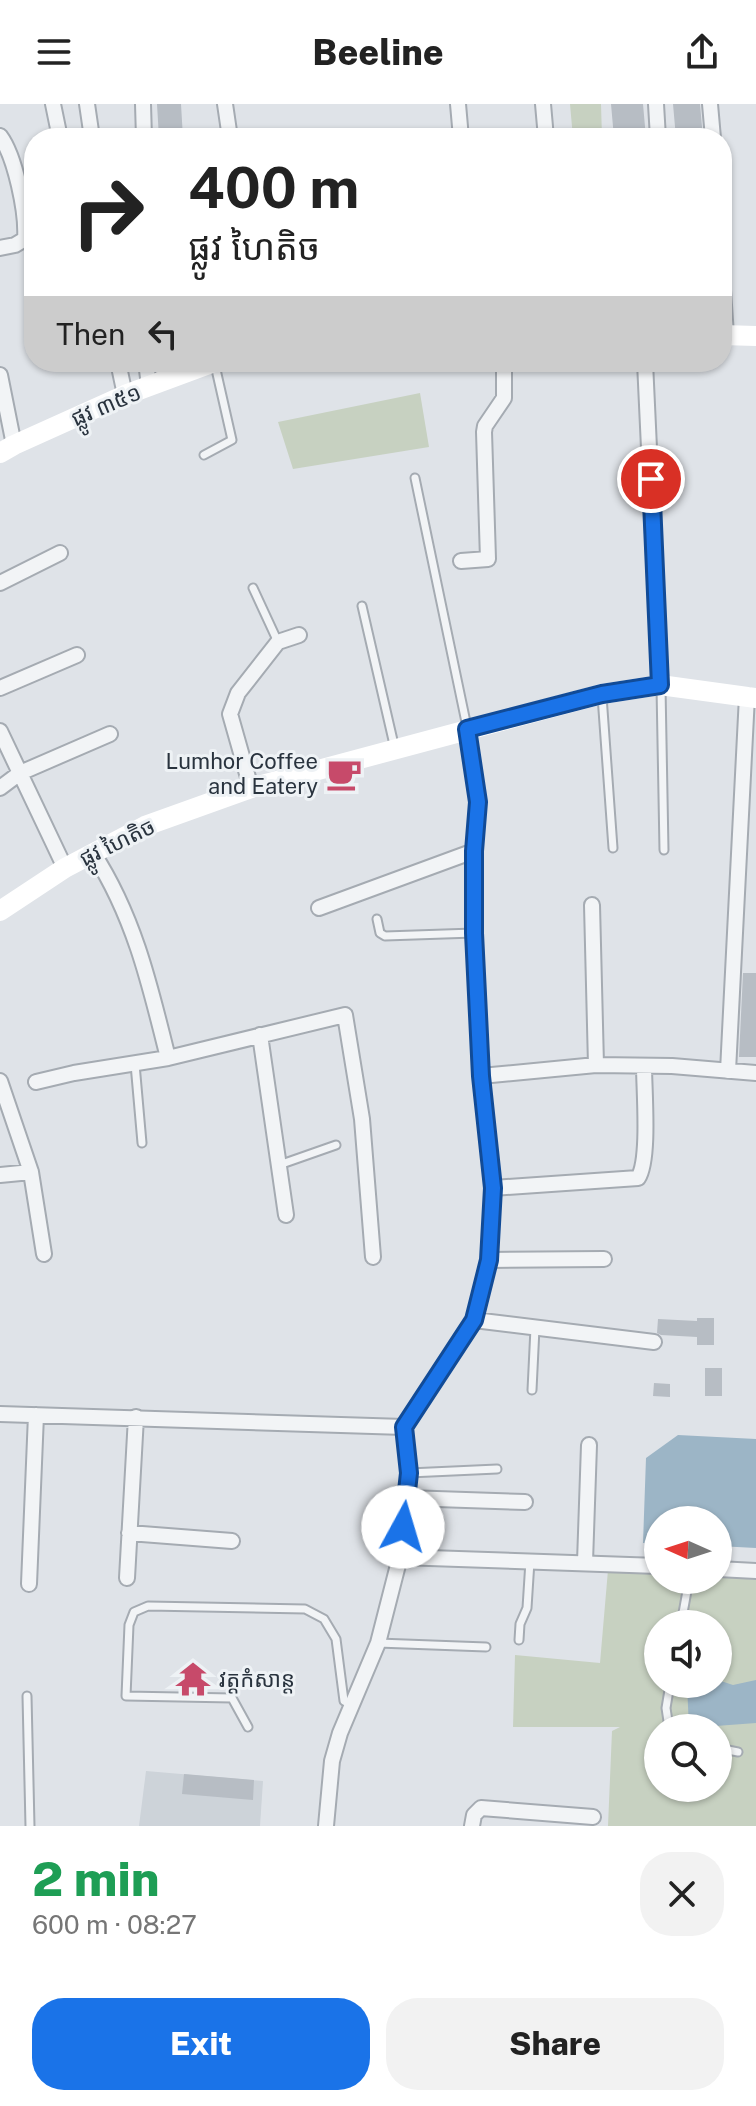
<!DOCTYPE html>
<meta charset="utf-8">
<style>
:root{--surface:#fff;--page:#f2f2f2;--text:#222;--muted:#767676;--accent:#1a73e8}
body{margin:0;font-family:"Public Sans","Noto Sans Khmer",sans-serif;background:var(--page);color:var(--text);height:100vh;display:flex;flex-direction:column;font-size:30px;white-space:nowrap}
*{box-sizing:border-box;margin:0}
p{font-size:26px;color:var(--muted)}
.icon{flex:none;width:44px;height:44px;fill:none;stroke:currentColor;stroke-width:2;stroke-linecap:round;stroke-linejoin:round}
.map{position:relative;height:1722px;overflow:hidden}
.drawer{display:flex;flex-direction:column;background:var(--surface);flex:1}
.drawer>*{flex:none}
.hud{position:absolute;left:24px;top:24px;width:708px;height:244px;border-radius:32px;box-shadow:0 2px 6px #0004;background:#fff;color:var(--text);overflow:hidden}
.needle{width:52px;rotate:273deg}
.tools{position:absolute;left:644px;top:1402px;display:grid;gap:16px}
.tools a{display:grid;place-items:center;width:88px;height:88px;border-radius:50%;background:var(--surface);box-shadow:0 2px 6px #0004;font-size:40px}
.pin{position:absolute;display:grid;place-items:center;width:68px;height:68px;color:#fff;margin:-34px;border:4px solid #fff;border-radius:50%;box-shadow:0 2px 8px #0007}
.me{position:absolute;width:88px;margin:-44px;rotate:6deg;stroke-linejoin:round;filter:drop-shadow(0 0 6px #0008)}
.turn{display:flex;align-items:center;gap:28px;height:168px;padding:0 32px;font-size:36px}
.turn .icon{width:104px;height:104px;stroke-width:2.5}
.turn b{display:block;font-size:56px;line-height:68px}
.then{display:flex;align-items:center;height:76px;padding:0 32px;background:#0003;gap:16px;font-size:30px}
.round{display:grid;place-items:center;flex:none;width:84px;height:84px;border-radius:32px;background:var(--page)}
.head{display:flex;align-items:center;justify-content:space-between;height:136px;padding:0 32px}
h1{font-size:48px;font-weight:800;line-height:60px;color:#1e9e55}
.button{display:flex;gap:16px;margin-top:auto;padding:16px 32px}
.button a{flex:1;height:92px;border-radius:32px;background:var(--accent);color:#fff;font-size:32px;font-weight:800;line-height:92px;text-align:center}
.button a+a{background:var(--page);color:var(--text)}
header{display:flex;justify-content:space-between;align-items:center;height:104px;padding:0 32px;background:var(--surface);font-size:36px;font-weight:800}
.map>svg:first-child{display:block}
</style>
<header><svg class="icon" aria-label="menu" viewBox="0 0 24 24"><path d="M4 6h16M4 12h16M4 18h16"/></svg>Beeline<svg class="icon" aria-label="share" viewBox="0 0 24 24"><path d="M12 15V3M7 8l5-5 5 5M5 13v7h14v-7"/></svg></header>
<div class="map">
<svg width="756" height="1722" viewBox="0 0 756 1722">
<rect width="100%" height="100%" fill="#dfe3e8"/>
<path fill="#cdd3d9" d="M146,1667l117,10 -3,45h-121z"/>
<path fill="#c7d1c1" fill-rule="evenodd" d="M570,0h31l1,34h-29z
M420,289l9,54 -136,22 -15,-47z
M608,1466l50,2v8h60v-4l38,4v246h-148l4,-95 8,-4h-107l2,-72 85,8zM658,1520h60v60h-60zM658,1624h60v60h-60z"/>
<path fill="#9cb5c6" d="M678,1331l78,4v109l-38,-2v-26h-60v24l-15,-1 3,-85z
M718,1576l15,5 23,-5v43l-67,5 -2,-44h31z"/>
<path fill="#b7bdc4" d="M157,0h24l2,34h-24z
M611,0h32l3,34h-32z
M673,0h27l3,34h-27z
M743,869h13v84h-17z
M697,1214h17v27h-17v-8l-36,-2 -4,-2 1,-14 39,2z
M705,1264h17v28h-17z
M654,1279l16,1v13l-17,-1z
M184,1670l70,6 -1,20 -71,-6z"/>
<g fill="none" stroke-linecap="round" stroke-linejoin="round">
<g stroke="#a5abb2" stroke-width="11">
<path id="lane" d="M204,351l28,-15 -17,-75
M415,374l52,249
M253,484l25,54
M362,502l33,143
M661,583l3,163
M602,592l11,152
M377,815l3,14 5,3 89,-3
M135,960l7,79
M279,1061l57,-20
M532,1286l3,-62
M409,1369l88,-4
M681,1520l8,-44
M519,1536l1,-16 7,-16 3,-47
M378,1539l108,4
M27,1592l3,130
M248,1623l-16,-29 -106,-2 3,-71 5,-13 14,-6 157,3 19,10 12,20 8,62 7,4
M669,1624l-3,-20 4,-24
M718,1644l20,4"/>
</g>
<g stroke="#a5abb2" stroke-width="18">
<path id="street" d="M53,0l7,34
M87,0l5,34
M143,0l1,34
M225,0l5,34
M458,0l3,34
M543,0l3,34
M656,0l2,34
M710,0l3,34
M0,32c15,20 27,77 25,103l-10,6 -15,3
M722,171l4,60
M118,258l7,33
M146,258l3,24
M645,258l15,323
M0,271l14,70
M461,457l27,-2 -4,-127 1,-6 19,-28v-36
M0,479l60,-30
M0,584l77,-33
M0,627l65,137
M0,684l20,-15 90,-39
M251,684l-21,-74 8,-21 40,-51 21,-7
M592,801l4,160
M319,804l155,-57
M260,931l26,180
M168,954l177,-43 17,104 11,138
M728,967l19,-375
M481,972l115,-11 76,1 84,7
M0,977l31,91 13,82
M36,978l38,-9 94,-15c-18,-73 -34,-142 -75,-205
M0,1071l31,-3
M493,1084l145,-10c12,-18 6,-88 6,-112
M489,1156l115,-1
M474,1216l180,22
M0,1310l404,13
M407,1394l118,4
M129,1429l103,8
M400,1453l258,9
M585,1458l4,-117
M718,1465l38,2
M127,1474l9,-161
M29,1480l7,-169
M326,1722l6,-65 8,-28 38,-90 22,-86 9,-84 -5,-46 70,-107 15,-60 4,-72 -12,-112 -7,-143v-82l4,-49 -11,-73
M472,1722l2,-11 7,-7 112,9"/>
</g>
<use href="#lane" stroke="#f2f4f6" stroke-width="7"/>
<use href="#street" stroke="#f2f4f6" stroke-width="14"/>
<path stroke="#fff" stroke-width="20" d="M722,231l34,1
M0,349l14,-8 111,-50 89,-33
M0,807l65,-43 80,-42 106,-38 351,-94 58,-9 96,13"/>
</g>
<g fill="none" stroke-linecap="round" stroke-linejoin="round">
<g stroke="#114b97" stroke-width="20">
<path id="route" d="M403,1423l6,-54 -5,-46 70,-107 15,-60 4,-72 -12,-112 -7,-143v-82l4,-49 -11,-73 135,-35 58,-9 -9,-206"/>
</g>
<use href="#route" stroke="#1a73e8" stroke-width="14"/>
</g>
<defs>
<g id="cafe-bare" transform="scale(2.76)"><path d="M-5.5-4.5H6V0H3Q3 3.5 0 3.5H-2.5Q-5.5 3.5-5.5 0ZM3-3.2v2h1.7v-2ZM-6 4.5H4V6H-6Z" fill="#c74a6a" stroke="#eef2f5" stroke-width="2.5" paint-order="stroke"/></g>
<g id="temple-bare" transform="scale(2.76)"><path d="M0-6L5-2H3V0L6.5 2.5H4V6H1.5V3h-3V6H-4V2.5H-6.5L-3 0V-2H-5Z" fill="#c74a6a" stroke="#eef2f5" stroke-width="2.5" paint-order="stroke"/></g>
</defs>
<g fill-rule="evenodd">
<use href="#cafe-bare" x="344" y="670"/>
<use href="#temple-bare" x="193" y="1575"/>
</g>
<g text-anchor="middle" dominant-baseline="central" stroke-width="6" stroke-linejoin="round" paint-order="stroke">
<g font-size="22" fill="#29333e" stroke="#eef2f5">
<text transform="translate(106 301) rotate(-23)">ផ្លូវ ៣៥១</text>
<text transform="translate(117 738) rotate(-26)">ផ្លូវ ហៃតិច</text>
</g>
<g font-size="22" fill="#29333e" stroke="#eef2f5" text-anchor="end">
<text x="318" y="657">Lumhor Coffee<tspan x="318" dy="25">and Eatery</tspan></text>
<text x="219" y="1575" text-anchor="start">វត្តកំសាន្ត</text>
</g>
</g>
</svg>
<div class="tools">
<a><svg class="needle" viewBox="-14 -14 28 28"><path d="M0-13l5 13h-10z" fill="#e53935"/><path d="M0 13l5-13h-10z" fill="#767676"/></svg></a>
<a><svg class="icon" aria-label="sound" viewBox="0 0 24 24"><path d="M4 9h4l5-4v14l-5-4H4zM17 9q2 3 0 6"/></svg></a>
<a><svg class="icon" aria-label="search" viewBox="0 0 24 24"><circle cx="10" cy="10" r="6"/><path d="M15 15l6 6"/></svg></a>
</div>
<div class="pin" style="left:651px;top:375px;background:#d93025"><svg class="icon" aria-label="arrive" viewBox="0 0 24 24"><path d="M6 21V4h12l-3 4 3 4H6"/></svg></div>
<svg class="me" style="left:403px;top:1423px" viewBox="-20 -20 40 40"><circle r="19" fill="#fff"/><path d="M0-13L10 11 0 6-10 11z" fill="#1a73e8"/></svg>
<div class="hud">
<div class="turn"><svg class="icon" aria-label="right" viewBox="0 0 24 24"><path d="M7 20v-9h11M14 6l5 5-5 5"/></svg><div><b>400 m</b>ផ្លូវ ហៃតិច</div></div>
<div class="then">Then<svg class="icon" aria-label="left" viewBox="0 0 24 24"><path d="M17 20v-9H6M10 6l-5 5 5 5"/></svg></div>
</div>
</div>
<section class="drawer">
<div class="head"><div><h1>2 min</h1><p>600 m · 08:27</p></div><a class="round"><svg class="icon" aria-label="close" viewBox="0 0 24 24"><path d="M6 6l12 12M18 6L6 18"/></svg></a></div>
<div class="button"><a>Exit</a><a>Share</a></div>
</section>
